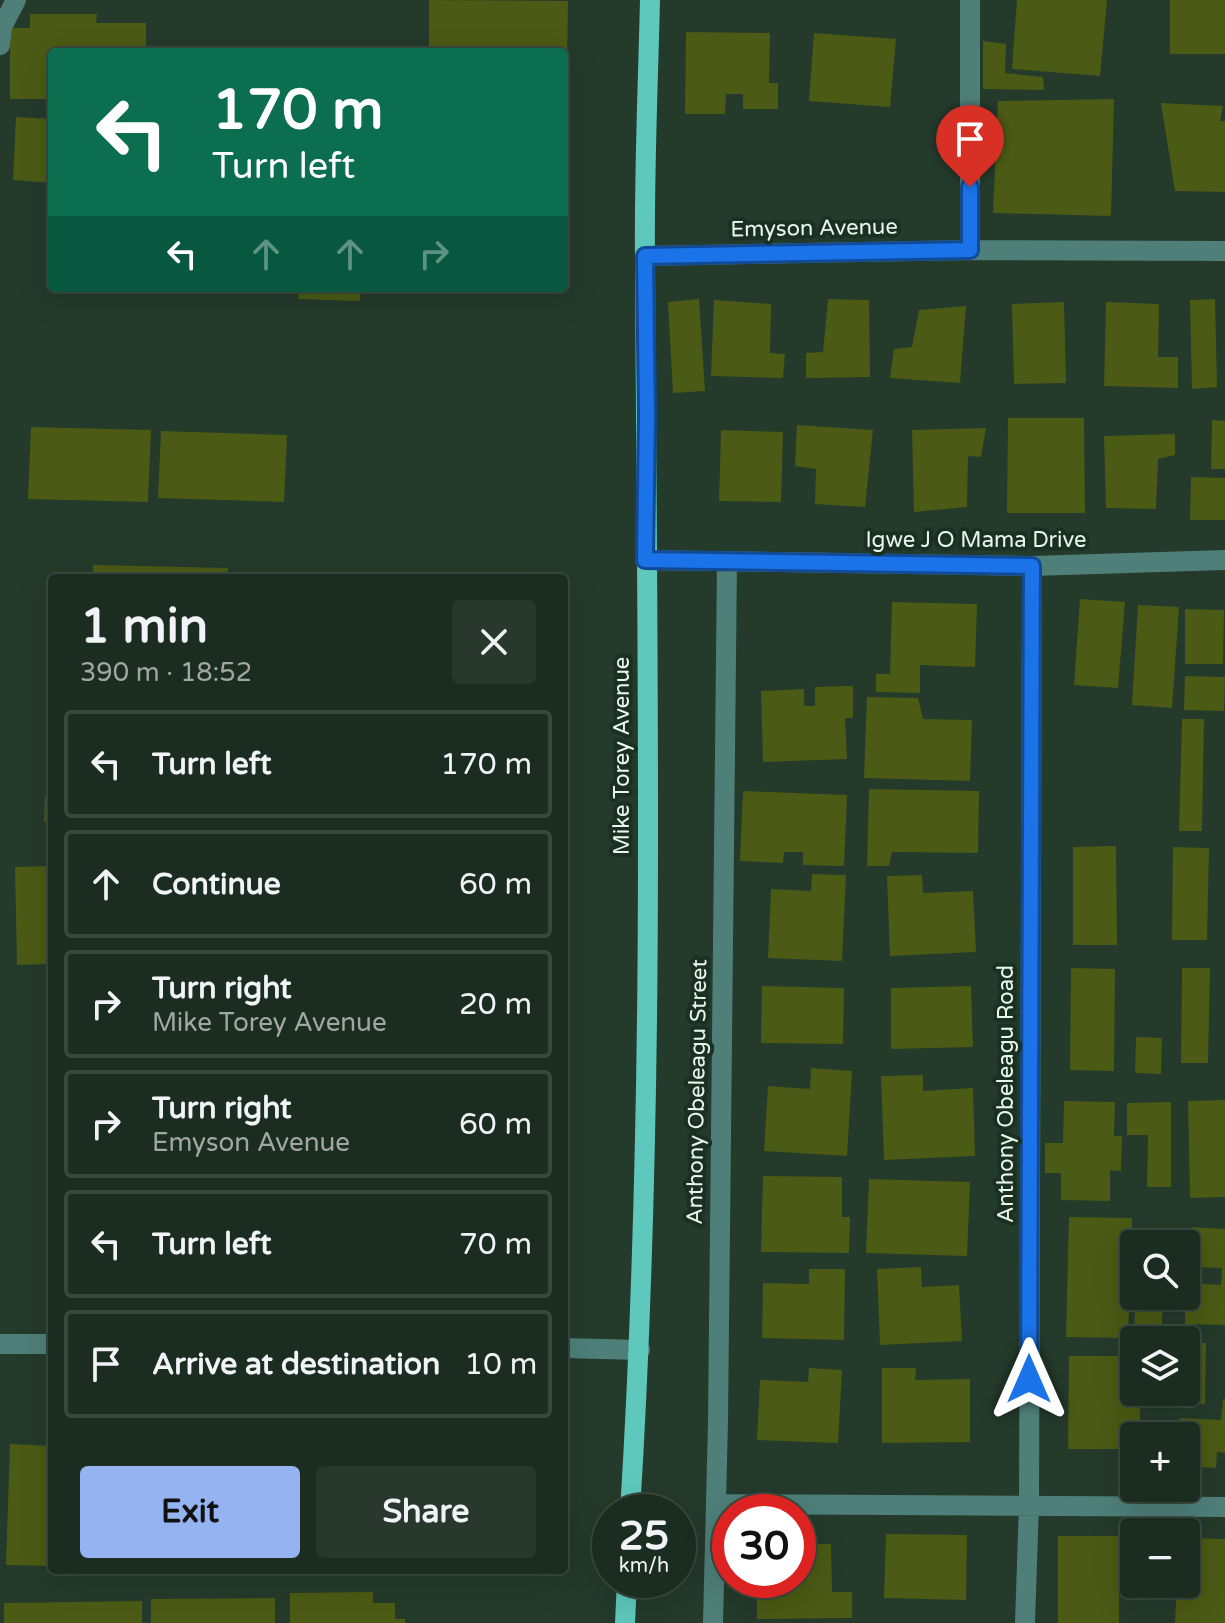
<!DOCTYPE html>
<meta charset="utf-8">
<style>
:root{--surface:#1b2c20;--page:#28382d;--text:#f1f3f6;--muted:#a0a7a5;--line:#39483e;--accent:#95b2f1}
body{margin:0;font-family:"Varela Round",sans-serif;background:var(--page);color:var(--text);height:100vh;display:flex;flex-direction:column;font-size:30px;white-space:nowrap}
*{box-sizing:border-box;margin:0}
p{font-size:26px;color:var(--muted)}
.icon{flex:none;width:44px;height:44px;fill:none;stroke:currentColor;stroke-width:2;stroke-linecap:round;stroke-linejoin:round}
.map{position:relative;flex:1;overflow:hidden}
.sheet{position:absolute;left:48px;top:574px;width:520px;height:1000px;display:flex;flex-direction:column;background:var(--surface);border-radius:8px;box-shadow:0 8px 32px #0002,0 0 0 2px var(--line)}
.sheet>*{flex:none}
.guide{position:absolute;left:48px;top:48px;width:520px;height:244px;border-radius:8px;box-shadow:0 8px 32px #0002,0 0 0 2px var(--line);background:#0b6e4f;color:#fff;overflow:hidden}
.fabs{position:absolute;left:1120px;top:1230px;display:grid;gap:16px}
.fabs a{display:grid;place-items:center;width:80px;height:80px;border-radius:8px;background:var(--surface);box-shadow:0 8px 32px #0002,0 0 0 2px var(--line);font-size:40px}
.speed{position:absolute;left:592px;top:1494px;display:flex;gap:16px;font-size:40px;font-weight:700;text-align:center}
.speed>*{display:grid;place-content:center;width:104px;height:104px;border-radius:50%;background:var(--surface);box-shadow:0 8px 32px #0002,0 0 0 2px var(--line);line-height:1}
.speed small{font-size:20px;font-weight:400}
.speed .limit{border:12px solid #d22;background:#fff;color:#111}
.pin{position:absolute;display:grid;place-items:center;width:68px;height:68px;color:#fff;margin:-82px -34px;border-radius:50% 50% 50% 0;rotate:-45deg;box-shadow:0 0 8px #0007}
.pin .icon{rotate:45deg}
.me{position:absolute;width:88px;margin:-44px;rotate:0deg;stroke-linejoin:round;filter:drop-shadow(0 0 6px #0008)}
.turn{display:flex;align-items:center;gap:28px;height:168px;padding:0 32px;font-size:36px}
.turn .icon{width:104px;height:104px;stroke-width:2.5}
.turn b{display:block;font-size:56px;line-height:68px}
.lanes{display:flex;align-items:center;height:76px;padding:0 32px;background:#0003;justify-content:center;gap:40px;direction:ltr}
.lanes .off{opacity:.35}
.round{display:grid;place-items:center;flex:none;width:84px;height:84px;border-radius:8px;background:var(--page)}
.head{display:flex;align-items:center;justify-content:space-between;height:136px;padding:0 32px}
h1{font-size:48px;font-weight:700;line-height:60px}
.button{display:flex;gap:16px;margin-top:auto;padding:16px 32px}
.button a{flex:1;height:92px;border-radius:8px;background:var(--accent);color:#111;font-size:32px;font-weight:700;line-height:92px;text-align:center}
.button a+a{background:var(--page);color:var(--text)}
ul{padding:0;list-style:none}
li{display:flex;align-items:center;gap:24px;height:108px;margin:0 16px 12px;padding:0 16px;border:4px solid var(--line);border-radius:8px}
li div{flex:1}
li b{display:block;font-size:30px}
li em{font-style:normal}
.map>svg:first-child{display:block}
</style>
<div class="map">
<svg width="1225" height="1623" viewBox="0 0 1225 1623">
<rect width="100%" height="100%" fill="#243a2b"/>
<path fill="#4b5a14" d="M429,0l139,1 -1,72h-3v-21h-135z
M1017,0h90l-7,76 -88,-7z
M1170,0h55v54h-55z
M30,14h67l-1,9h50v29h-94v47h-42v-71h20z
M686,32l84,1 -1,50h9v26h-35v-15h-17l-1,20h-40z
M814,33l82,6 -6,68 -81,-6z
M983,41l23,3 -1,29 38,4 1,13 -61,-1z
M1114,99l-3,117 -118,-3 5,-112z
M1161,103l62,3 -3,15h5v71l-50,-1z
M16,117l36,2v64l-39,-3z
M299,288h62l-1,13 -62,-2z
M699,299l6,92 -32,2 -5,-91z
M828,299l41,1 1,77 -64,1v-25l17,-1z
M1215,299l2,88 -25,2 -2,-89z
M714,300l57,4 -1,49 15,1 -2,24 -72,-2z
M1064,302l2,81 -52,1 -2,-80z
M1106,302l53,2 -1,53h20v31l-74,-2z
M966,306l-6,77 -70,-5 4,-29 18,-2 7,-37z
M1008,418h76l1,95h-78z
M1212,420l13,1v48h-14z
M797,425l76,5 -8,77 -50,-3 1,-35 -21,-3z
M31,427l120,3 -3,72 -120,-3z
M986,428l-5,29 -13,-1 -1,51 -53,5 -2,-82z
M721,430l62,2 -2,70 -62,-1z
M161,431l126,4 -3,67 -126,-4z
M1175,434v21l-17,4 -2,50 -50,-1 -2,-72z
M1191,477l34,1v42h-35z
M93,565l135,3 -1,10h-134z
M1080,599l45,3 -7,86 -44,-3z
M892,602l85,2 -2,63 -55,-2v28l-44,-1v-18h14z
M1138,605l41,2 -7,101 -40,-3z
M1185,609l39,1 -1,54h-38z
M1185,676l40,1 -1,34 -40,-1z
M853,686v32h-8l2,41 -84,3 -2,-71 43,-2v17h11v-19z
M867,697l51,1 5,21 49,1 -2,61 -106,-3z
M1182,719h22l-2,112h-23z
M869,789l110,2 -1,62 -86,-1 -3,14h-22z
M743,791l104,4 -3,71 -41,-1v-13h-19l-1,11 -43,-2z
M45,795l7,1v26h-8z
M1116,846l1,99h-44v-98z
M1173,847l36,1 -2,92h-35z
M52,866v98l-35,1 -2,-98z
M812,874l34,1 -4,86 -74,-3 3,-69 40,2z
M922,875l1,18 50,-2 3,61 -86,4 -3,-80z
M1071,968l44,1 -1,102 -44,-1z
M1182,968h28l-2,95h-27z
M762,986l82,2 -1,56 -82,-1z
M971,986l2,61 -82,2v-61z
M1136,1037l26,1 -1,36 -26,-1z
M811,1068l41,3 -5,85 -83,-5 4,-65 42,3z
M923,1075v16l50,-3 2,68 -91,4 -3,-84z
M1225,1100v97l-35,1 -2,-97z
M1064,1101l51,1 -1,34h8l-1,35 -11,-1v31l-49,-1v-27h-16v-30h18z
M1171,1102v85h-24l1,-52h-21v-32z
M763,1176l79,1v40h8l-1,36 -88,-1z
M869,1179l101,3 -3,74 -101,-3z
M1069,1217l63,1 -4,120 -62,-1z
M1191,1227l34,2v96l-40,-1 1,-41 35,2 1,-17 -33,-1z
M921,1267l1,20 37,-2 3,56 -82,4 -3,-76z
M809,1269h36l-1,71 -82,-2 1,-55 46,1z
M1136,1296h27l-1,28 -28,5z
M1186,1343h20l-1,61 -36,-1v-11h17z
M1069,1356h65v36h6v44h-6v13h-66z
M809,1368l33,2 -4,73 -81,-3 3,-60 48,2z
M882,1368h34l-1,12 55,-1v63l-88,1z
M1223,1399h2v54l-8,-1 -1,16 -30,-2v-30h-8l2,-18 41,2z
M10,1444l42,2v120l-46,-1z
M886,1534l81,1 -1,65 -82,-2z
M1058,1536h61v87h-61z
M1186,1538l39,1v84h-50l2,-39h9z
M798,1544h33l1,48h20v26l-95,1v-39h41z
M182,1570h91v5l-91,1z
M473,1570h31v2l-30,3z
M373,1592v11h22v16h10v4h-115v-30z
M275,1598v25h-124v-24z
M142,1601v22h-138v-20z"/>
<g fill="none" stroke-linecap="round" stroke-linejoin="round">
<path stroke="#4f7f79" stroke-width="20" d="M970,0v250
M0,45l2,-18 14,-27
M645,256l325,-6 255,1
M645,560l387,6 193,-6
M0,1344h52
M564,1348l76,2
M717,1504l508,3
M713,1623l5,-202 9,-860
M1025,1623l4,-119 3,-938"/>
<path stroke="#5ec8bd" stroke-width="20" d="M630,1512c26,-417 17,-836 15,-1254 -1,-86 3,-172 5,-258
M625,1623l2,-43"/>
</g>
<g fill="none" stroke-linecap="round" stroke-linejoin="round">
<g stroke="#114b97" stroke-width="20">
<path id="route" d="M970,187v63l-325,6 2,160 -2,144 387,6 -3,813"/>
</g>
<use href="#route" stroke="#1a73e8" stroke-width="14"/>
</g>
<g text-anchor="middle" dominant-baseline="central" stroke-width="8" stroke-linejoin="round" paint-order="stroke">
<g font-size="22" fill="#e9f6ec" stroke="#1a3021">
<text transform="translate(814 228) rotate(-1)">Emyson Avenue</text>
<text x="976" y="540">Igwe J O Mama Drive</text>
<text transform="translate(622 756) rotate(-90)">Mike Torey Avenue</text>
<text transform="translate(697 1092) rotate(-89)">Anthony Obeleagu Street</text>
<text transform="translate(1006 1094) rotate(-90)">Anthony Obeleagu Road</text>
</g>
</g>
</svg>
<div class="fabs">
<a><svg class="icon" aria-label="search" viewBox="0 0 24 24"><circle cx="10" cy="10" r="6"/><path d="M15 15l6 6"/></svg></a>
<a><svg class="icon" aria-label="layers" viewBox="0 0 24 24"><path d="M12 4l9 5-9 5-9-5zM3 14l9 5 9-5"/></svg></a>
<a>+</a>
<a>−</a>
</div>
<div class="speed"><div>25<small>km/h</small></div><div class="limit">30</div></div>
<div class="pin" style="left:970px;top:187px;background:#d93025"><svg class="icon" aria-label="arrive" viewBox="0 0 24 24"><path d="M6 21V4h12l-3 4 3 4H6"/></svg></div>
<svg class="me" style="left:1029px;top:1379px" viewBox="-20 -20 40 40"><path d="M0-17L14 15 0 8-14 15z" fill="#1a73e8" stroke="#fff" stroke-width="4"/></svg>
<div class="guide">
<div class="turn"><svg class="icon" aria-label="left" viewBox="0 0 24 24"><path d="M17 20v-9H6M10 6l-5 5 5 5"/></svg><div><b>170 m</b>Turn left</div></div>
<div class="lanes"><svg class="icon" aria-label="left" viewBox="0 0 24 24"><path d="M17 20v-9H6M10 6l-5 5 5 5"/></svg><svg class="icon off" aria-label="ahead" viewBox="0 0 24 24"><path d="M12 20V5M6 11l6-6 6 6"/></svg><svg class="icon off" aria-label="ahead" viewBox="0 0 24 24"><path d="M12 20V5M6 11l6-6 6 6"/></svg><svg class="icon off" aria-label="right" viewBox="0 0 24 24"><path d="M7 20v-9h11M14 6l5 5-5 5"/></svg></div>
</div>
<section class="sheet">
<div class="head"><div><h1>1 min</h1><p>390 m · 18:52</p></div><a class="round"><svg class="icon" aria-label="close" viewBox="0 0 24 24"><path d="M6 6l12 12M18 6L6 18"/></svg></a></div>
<ul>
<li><svg class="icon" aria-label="left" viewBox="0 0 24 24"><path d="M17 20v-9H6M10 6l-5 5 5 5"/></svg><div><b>Turn left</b></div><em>170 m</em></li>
<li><svg class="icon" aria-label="ahead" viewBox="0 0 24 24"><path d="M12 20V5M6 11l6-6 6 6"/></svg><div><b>Continue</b></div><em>60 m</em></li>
<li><svg class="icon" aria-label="right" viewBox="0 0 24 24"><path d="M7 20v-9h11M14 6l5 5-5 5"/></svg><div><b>Turn right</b><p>Mike Torey Avenue</p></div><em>20 m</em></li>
<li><svg class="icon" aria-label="right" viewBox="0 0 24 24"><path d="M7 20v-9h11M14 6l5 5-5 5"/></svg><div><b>Turn right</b><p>Emyson Avenue</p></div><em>60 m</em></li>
<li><svg class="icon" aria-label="left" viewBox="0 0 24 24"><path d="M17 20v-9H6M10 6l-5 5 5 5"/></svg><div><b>Turn left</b></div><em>70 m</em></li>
<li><svg class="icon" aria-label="arrive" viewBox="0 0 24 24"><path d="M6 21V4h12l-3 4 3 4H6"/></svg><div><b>Arrive at destination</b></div><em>10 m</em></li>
</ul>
<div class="button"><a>Exit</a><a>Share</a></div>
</section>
</div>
